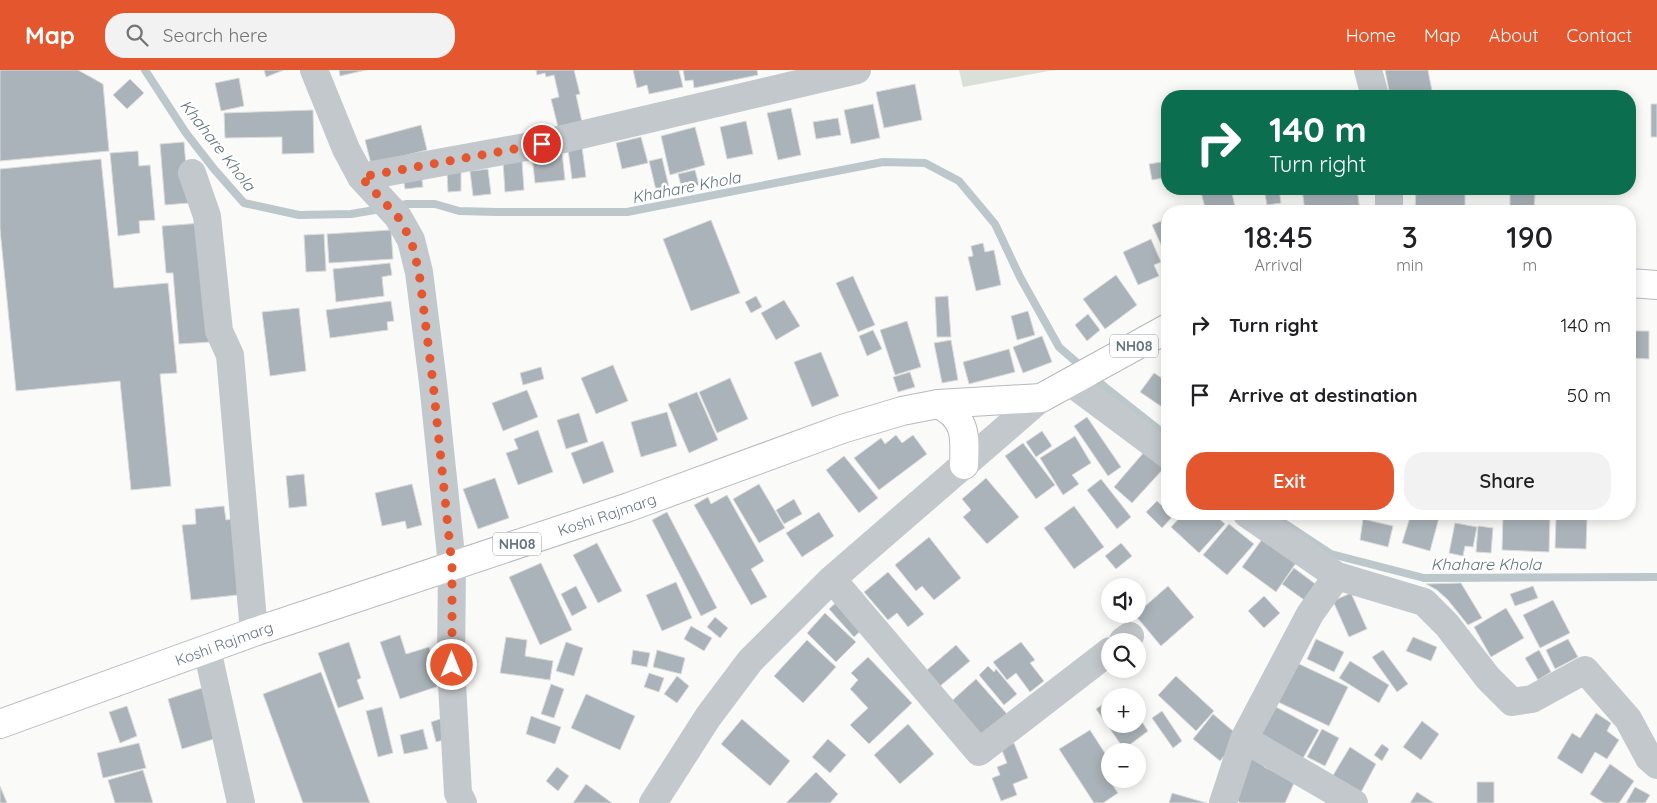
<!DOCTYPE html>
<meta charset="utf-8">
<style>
:root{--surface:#fff;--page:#f2f2f2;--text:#202124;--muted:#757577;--accent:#e4572e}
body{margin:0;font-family:Quicksand,sans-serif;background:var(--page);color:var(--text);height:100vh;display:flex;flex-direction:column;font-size:19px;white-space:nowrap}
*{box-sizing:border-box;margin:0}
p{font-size:16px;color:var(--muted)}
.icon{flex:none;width:28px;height:28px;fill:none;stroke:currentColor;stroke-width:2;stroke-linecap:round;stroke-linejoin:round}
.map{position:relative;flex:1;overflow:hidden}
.sheet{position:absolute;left:1161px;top:135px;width:475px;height:315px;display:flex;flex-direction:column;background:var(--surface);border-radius:20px;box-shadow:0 2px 12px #0003}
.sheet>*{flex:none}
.top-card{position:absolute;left:1161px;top:20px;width:475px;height:105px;border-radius:20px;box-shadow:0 2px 12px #0003;background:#0b6e4f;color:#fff;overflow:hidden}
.controls{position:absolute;left:1101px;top:508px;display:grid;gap:10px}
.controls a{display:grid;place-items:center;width:45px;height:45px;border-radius:50%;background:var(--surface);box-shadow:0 2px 12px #0003;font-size:25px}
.pin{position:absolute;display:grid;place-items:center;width:42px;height:42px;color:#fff;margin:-21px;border:2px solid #fff;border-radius:50%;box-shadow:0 1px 5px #0007}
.me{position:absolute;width:55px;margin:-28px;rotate:0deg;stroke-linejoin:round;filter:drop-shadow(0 0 4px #0008)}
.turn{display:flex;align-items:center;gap:18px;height:105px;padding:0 25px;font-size:22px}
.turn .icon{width:65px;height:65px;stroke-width:2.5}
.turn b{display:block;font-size:35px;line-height:42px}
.eta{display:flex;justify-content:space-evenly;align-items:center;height:85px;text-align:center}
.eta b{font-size:30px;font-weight:600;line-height:35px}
.action{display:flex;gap:10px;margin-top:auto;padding:10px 25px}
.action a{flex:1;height:58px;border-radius:20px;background:var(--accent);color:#fff;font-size:20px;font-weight:600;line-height:58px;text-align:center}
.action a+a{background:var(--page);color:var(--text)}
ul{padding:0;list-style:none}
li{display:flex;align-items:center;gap:15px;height:70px;padding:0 25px}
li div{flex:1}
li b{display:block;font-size:19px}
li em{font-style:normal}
header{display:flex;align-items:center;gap:30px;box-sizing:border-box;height:70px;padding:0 25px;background:var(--accent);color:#fff}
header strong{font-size:24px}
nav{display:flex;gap:28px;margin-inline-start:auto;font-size:18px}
.search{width:350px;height:45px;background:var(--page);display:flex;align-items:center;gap:12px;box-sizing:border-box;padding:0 18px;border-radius:20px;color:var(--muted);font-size:19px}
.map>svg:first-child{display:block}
</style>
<header>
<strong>Map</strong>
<div class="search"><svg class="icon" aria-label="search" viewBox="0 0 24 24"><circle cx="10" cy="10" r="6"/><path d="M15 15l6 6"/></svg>Search here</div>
<nav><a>Home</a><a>Map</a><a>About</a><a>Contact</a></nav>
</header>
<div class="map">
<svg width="1657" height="733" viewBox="0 0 1657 733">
<rect width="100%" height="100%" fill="#fafaf8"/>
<path fill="#dadfd7" d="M959,0h95l-91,17z"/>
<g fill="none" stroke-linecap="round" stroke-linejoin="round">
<path stroke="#bbc7cb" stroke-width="8" d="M145,0l41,63 28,36 30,34 55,12 52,-1 30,-5
M395,136l12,-2h28l24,7 37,1h131l256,-50 42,1 34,18 36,43 25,53 39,70 47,41 62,49
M1278,449l53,35 93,24 233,-1"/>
</g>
<path fill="#aab3b9" stroke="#dcdcda" d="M0,0h78l25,14 6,67 -109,10z
M264,0h20l-18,7z
M339,0h27l-26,6z
M536,0h38l6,24 -4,1 6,27 -24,5 -7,-28 8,-2 -5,-22 -8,2 -1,-4 -8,2z
M633,0h46l4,17 -34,7 -2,-9 -10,3z
M683,0h74l1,5 -64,13 -1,-8 -8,1z
M1385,0h43l5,26h-43z
M239,8l5,28 -23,5 -6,-28z
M130,9l14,14 -17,16 -14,-14z
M915,14l7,36 -38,8 -8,-36z
M873,34l7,34 -29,6 -7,-34z
M1651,34h6v33h-6z
M791,38l10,47 -23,5 -11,-47z
M313,40l1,43 -32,1v-17l-57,1 -1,-25z
M838,48l3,17 -25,4 -3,-17z
M746,51l7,33 -26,5 -7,-32z
M421,55l6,25 -56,14 -6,-24z
M695,57l10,38 -35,10 -9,-39z
M641,67l7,26 -26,6 -6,-26z
M184,72l5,61 -24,2 -5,-61z
M582,77l4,30 -14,2 -4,-30z
M138,81l1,15 11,-1 5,55 -16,1 1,12 -22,3 -8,-83z
M562,82l3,28 -30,3 -3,-27z
M662,88l7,29 -13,3 -7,-29z
M101,89l13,129 54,-5 9,90 -17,1 11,112 -40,4 -11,-109 -104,10 -16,-162v-60z
M522,91l2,29 -19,2 -2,-30z
M1168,91v16l-16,3 -3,-16z
M488,99l3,25 -18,2 -3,-25z
M695,100l4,15 -17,4 -4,-15z
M461,101v20l-13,1 -1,-20z
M421,104l2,13 -18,2 -2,-13z
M1200,119h31l5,22h-30z
M1264,119h15l2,14 -14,2z
M1302,119h55l3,22h-55z
M1416,119h49v22h-50z
M1510,124h25l-1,17h-24z
M1286,135l1,6h-13l-1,-4z
M1168,148v42l-16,-35z
M711,150l29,73 -49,18 -28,-72z
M202,153l9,119 -32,2 -6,-71h-7l-4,-47z
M391,160l2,29 -64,4 -2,-29z
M324,164l2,37 -20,1 -2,-37z
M1151,169l10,23 -7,3 5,11 -21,9 -15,-33z
M983,173l2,9 9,-2 7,35 -25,6 -8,-34 5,-1 -2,-10z
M390,193l2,12 -10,2 2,19 -48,6 -3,-33z
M1116,205l21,30 -32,24 -22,-30z
M853,206l22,49 -17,7 -22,-49z
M756,226l6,11 -11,6 -6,-11z
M948,226l3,41h-14l-2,-40z
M784,230l16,26 -24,14 -15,-27z
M391,231l3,20 -7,1 1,8 -58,8 -4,-28z
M299,238l7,63 -36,5 -8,-64z
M1028,241l7,24 -18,5 -6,-24z
M1088,244l12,16 -13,11 -12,-16z
M907,251l14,46 -26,8 -15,-45z
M873,260l9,19 -15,7 -8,-20z
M1630,261h19v28l-19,-1z
M1042,266l10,26 -29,11 -10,-26z
M951,270l7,40 -16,3 -8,-40z
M1009,279l6,23 -46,12 -6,-22z
M821,282l18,44 -27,11 -18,-45z
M613,295l15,36 -32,13 -15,-36z
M541,297l3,12 -21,6 -3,-12z
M910,302l5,15 -17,5 -5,-15z
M1154,303l14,9v29l-28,-19z
M730,308l18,41 -31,14 -18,-41z
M527,320l11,27 -35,14 -11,-28z
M697,322l21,48 -29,13 -21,-49z
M667,342l10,34 -36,11 -10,-35z
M579,343l9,29 -22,7 -9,-29z
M1087,347l34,50 -13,9 -34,-50z
M538,360l15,42 -35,13 -12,-32 12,-4 -4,-10z
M1042,361l10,15 -16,11 -10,-15z
M896,365l6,8 11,-8 14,19 -48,36 -25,-32 27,-20 4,6z
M1075,366l16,27 -19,12 7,9 -16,11 -23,-37z
M603,371l11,31 -31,12 -12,-31z
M1023,373l32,42 -19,14 -31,-43z
M1145,381l19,17 -32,35 -18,-16z
M844,386l34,42 -19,15 -33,-43z
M304,404l3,32 -18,2 -3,-32z
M495,408l14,40 -31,11 -15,-40z
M986,408l33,39 -32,27 -24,-27 8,-7 -9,-11z
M1101,409l30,38 -14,12 -30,-39z
M412,414l10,41 -15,4 -2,-8 -23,5 -7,-33z
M759,414l26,44 -26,15 -26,-44z
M727,425l37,66 -13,8 16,28 -16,8 -57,-100 14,-8 3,7z
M794,429l8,15 -18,10 -8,-14z
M1157,431l11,10v3l5,2 -11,12 -16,-16z
M224,436l2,14 12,-2 9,76 -56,6 -9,-75 14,-1 -1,-15z
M1074,436l30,41 -30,22 -30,-41z
M667,442l50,96 -16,8 -49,-96z
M819,442l15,24 -32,21 -16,-24z
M1183,444h31l11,10 -26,29 -28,-26z
M1411,444h29l-10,37 -28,-8z
M1503,446l47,2 -1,34 -47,-2z
M1363,449l30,7 -5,21 -28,-7z
M1556,449h31l-1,30 -31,-1z
M1455,453l22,4 -4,20 -8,-1 -2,10 -14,-3z
M1229,454l25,20 -27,31 -24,-20z
M1478,456l15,2 -2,25 -15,-1z
M929,467l32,41 -27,22 -12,-14 -6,5 -21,-26z
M1263,468l33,25 -20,29 -34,-25z
M597,473l25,48 -24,12 -25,-48z
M1121,473l11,13 -16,13 -11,-13z
M541,493l31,67 -32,15 -31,-68z
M1294,498l24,18 -11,16 -25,-18z
M888,502l36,42 -16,13 -11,-14 -9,7 -24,-28z
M676,512l16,36 -30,13 -16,-36z
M1461,513l21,35 -14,7 -20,-25 -11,-10 -11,-6z
M576,516l11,22 -15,8 -11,-22z
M1168,516l26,31 -33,29 -26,-31z
M1533,516l5,12 -23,8 -5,-12z
M1351,523l16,36 -18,8 -16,-36z
M1264,526l16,17 -16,15 -16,-17z
M841,528l25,28 -12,11 -25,-28z
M1553,530l17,33 -30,15 -17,-33z
M1506,538l18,30 -33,19 -17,-30z
M825,543l31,29 -20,20 -29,-29z
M715,547l13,11 -8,10 -13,-11z
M691,556l21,12 -8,13 -20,-12z
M400,565l6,19 23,-7 13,38 -42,14 -20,-57z
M506,567l21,3 -2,16 28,5 -3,19 -50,-7z
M1413,567l24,10 -6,14 -25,-10z
M1316,569l28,13 -10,20 -27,-13z
M1568,569l10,18 -23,12 -9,-19z
M807,570l29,27 -33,36 -29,-27z
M349,572l12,36 -4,2 7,19 -26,9 -20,-55z
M566,572l17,6 -9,28 -18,-5z
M1021,572l14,18 -5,3 14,18 -14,11 -14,-19 -9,7 -14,-18z
M956,575l14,16 -37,31 -13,-16z
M633,580l17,3 -3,14 -16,-3z
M657,580l28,8 -4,16 -28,-7z
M1383,580l25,34 -11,8 -25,-35z
M1539,580l12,22 -13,8 -13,-22z
M868,587l44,46 -43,41 -19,-19 18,-17 -18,-19 8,-9 -7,-7z
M1350,591l39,24 -10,18 -40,-25z
M1297,593l51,24 -19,39 -51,-24z
M988,596l6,6 2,-3 21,25 -13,11 -25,-30z
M321,602l49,131h-67l-40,-109z
M649,603l15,5 -5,14 -15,-5z
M677,606l12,10 -12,17 -13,-9z
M1176,606l38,35 -18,20 -38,-36z
M976,609l31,35 -29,27 -32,-35z
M551,614l13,5 -10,29 -13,-4z
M202,618l15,50 -35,11 -14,-50z
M586,624l49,22 -15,34 -49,-22z
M1110,629v25h28v-8l10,15 -24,18 -28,-40z
M127,636l10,30 -17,7 -11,-31z
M382,637l11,46 -15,4 -12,-46z
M1276,637l43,23 -17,30 -42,-24z
M1162,641l20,30 -9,7 -21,-30z
M1596,643l15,10 -4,8 12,9 -12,19 -12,-7 -13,22 -25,-16 15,-25 8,5z
M1213,644l27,23 -20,24 -27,-22z
M531,646l30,11 -6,17 -29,-10z
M446,647l5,21 -15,4 -5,-20z
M742,649l48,42 -20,25 -49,-42z
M1422,651l17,13 -18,26 -18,-13z
M908,654l26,30 -34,30 -26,-29z
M423,659l5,20 -24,5 -4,-19z
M1322,659l17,9 -14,28 -18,-9z
M1090,660l20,31v12l-4,3 12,17 -15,10h-9l-35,-54z
M828,669l18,16 -16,18 -18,-16z
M139,673l7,25 -43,10 -6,-25z
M1014,673l14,35 -15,6 4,11 -16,6 -9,-23 8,-3 -3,-8 10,-4 -6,-15z
M1382,674l7,5 -7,12 -8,-6z
M1350,677l26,17 -16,30 -28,-17z
M1252,686l14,7 -2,4 31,14 -10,22h-44l-8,-4z
M1610,694l24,17 -15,22h-15l-14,-9z
M557,697l12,9 -11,15 -12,-10z
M143,700l10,33h-38l-7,-23z
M816,702l22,22 -8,9h-44z
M1477,712h17v21h-17z
M586,714l26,19h-39z
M0,716l7,17h-7z
M1635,717l15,8 -5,8h-19z
M1417,722l17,11h-24z
M1172,723l35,10h-38z"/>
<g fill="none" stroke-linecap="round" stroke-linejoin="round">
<g stroke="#b5babe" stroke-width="30">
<g id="major">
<path d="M1630,213l27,2"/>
<path d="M938,334c29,14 27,32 26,61"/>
<path id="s1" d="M0,654l254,-92 375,-125 213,-78 60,-18 36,-7 103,-6 127,-70"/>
</g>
</g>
<path stroke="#c3c8cc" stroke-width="28" d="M314,0l32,79 15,28 37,40 13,23 8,32 14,111 19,182 -1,100 7,128 5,10
M1368,0l7,26
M192,103l15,43 12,115 11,24 24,277
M361,107l181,-33 315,-74
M1389,119v22
M1070,312l98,73
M1247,444l90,62
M832,509l147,173 131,-101
M1123,571l7,-5
M207,579l34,154
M1244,669l110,64
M653,733l55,-86 42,-56 82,-82 209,-181
M1223,733l21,-64 66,-125 27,-38 87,26 23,23 41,53 24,24 20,-3 53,-29 43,49 21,39 8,7"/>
<use href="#major" stroke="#fff" stroke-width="28"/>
</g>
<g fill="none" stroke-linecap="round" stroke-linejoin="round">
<path stroke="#e4572e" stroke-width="9" stroke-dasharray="0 16.2" d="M452,595v-99l-19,-183 -14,-111 -8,-32 -13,-23 -37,-40 181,-33"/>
</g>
<g text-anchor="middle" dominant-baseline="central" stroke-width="5" stroke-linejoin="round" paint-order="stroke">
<g fill="#fff" stroke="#939fa8" stroke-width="1">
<rect x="1110" y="264.5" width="48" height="23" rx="4"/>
<rect x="493" y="462.5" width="48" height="23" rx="4"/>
</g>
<g font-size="14" font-weight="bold" fill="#657683">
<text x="1134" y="276">NH08</text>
<text x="517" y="474">NH08</text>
</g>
<g font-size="15" fill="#657683" stroke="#fff">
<text stroke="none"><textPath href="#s1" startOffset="642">Koshi Rajmarg</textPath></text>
<text stroke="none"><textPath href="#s1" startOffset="238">Koshi Rajmarg</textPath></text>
</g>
<g font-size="16" font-style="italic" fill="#60757c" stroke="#fff">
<text transform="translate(218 75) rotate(52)">Khahare Khola</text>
<text transform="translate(686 117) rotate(-11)">Khahare Khola</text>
<text x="1486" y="494">Khahare Khola</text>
</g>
</g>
</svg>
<div class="controls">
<a><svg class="icon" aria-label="sound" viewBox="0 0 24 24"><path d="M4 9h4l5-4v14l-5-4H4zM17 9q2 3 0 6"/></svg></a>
<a><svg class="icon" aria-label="search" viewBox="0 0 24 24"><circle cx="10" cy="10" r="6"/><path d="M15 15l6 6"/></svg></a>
<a>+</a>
<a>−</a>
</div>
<div class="pin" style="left:542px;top:74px;background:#d93025"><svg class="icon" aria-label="arrive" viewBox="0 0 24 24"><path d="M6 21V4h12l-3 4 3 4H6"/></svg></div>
<svg class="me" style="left:452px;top:595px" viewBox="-20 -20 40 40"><circle r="17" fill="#e4572e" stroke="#fff" stroke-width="3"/><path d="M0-11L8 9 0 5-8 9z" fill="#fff"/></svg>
<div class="top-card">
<div class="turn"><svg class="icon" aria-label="right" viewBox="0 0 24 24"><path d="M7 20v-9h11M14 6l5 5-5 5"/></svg><div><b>140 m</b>Turn right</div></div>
</div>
<section class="sheet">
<div class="eta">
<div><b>18:45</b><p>Arrival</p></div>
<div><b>3</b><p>min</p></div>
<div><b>190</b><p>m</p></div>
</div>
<ul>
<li><svg class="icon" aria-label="right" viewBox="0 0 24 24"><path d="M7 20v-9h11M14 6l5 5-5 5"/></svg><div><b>Turn right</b></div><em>140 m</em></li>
<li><svg class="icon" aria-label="arrive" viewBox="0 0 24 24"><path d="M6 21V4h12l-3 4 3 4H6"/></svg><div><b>Arrive at destination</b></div><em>50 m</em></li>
</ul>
<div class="action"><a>Exit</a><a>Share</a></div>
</section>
</div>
